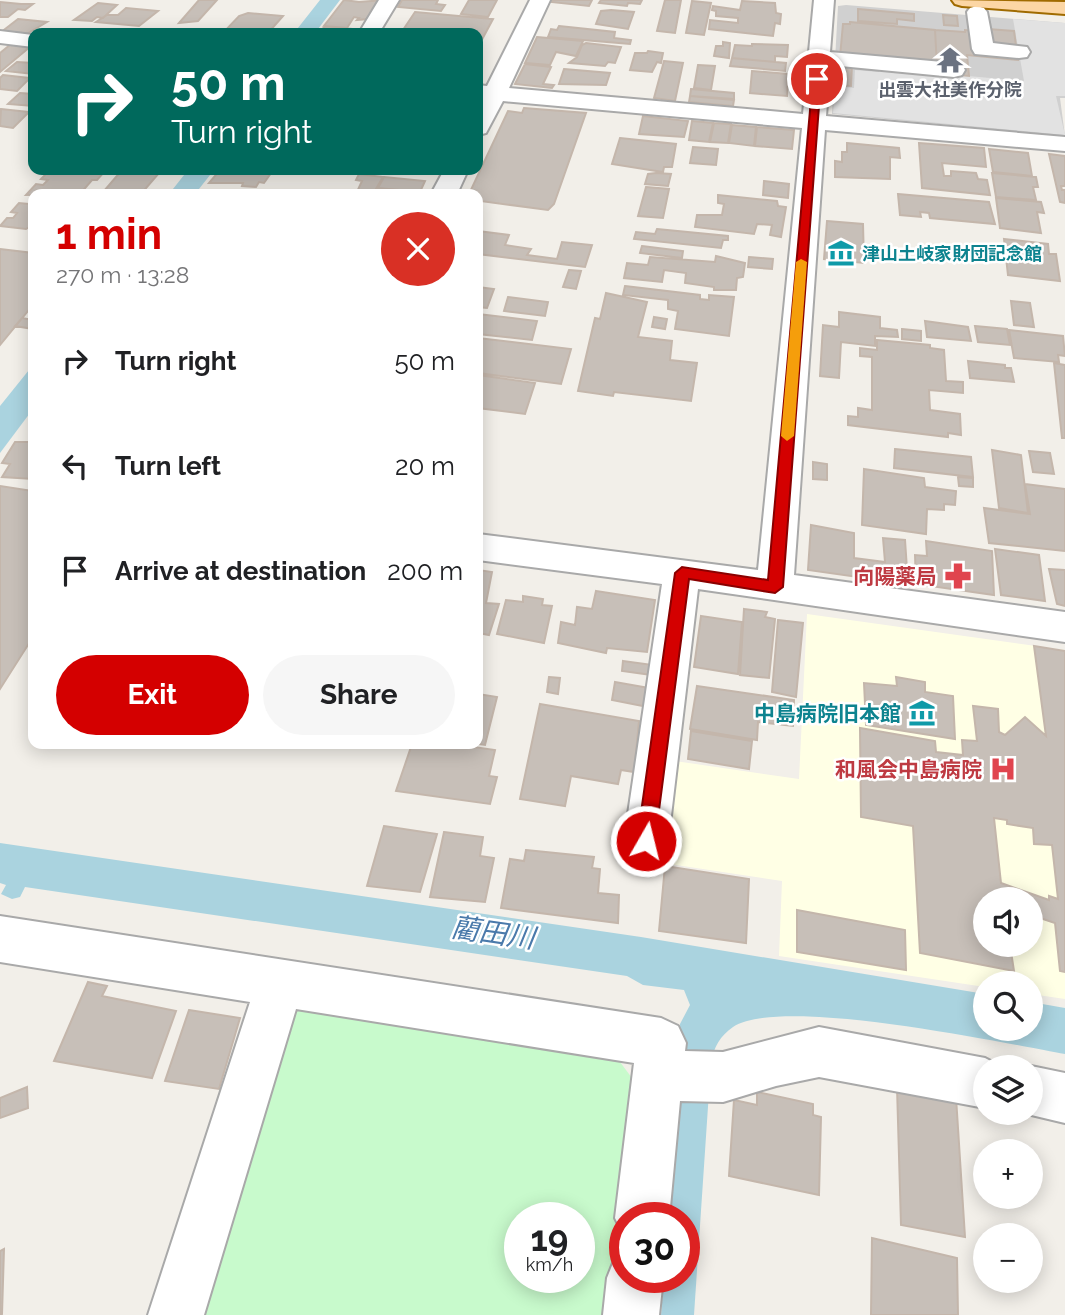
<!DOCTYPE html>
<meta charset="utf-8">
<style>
:root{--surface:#fff;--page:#f6f6f6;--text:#202124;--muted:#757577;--accent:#d40000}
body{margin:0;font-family:Raleway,"Noto Sans JP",sans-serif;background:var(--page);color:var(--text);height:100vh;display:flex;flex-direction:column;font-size:26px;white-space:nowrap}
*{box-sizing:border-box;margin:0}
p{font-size:23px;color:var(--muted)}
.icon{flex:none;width:38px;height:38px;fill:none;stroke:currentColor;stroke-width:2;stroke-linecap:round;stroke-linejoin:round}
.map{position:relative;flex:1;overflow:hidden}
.drawer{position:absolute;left:28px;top:189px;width:455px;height:560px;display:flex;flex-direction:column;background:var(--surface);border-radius:14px;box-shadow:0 4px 18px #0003}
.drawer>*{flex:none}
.guide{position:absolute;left:28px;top:28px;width:455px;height:147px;border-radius:14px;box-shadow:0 4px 18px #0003;background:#00695c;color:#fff;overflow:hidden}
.tools{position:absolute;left:973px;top:887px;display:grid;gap:14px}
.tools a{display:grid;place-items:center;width:70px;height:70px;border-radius:50%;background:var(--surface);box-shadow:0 4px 18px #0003;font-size:35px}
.speed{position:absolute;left:504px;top:1202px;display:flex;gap:14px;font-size:35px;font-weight:700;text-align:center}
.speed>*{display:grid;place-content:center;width:91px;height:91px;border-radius:50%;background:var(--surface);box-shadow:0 4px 18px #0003;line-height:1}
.speed small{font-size:18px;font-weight:400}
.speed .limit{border:10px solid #d22;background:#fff;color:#111}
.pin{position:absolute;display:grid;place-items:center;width:60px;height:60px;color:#fff;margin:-30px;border:4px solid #fff;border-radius:50%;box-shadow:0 2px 7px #0007}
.me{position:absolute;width:77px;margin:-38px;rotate:8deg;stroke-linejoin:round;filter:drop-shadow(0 0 5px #0008)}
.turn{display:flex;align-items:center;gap:24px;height:147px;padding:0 28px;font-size:32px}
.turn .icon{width:91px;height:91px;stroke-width:2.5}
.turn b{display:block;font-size:49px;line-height:60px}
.round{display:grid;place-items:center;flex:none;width:74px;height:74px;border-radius:37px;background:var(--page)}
.overview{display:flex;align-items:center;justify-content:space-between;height:119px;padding:0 28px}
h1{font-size:42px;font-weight:700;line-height:52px;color:var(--accent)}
.action{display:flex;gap:14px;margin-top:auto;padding:14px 28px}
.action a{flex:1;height:80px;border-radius:42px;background:var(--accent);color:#fff;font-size:28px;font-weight:700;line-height:80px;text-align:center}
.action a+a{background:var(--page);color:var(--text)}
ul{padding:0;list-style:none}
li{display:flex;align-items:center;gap:21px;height:105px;padding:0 28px}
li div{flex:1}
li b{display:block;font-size:26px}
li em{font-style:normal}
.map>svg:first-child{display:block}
</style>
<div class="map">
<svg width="1065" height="1315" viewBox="0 0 1065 1315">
<rect width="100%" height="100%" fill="#f2efe9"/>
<path fill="#ffffe5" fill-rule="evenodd" d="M807,614l258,36v349l-34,-5v-10h-46v3l-206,-31 3,-75 -119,-18 12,-102 124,18zM985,900h46v45h-46z"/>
<path fill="#d0d0d0" d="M846,5l219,18v75h-5l5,38 -233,-22 6,-108z"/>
<path fill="#c8facc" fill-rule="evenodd" d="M303,1007l314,51 21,28 -24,229h-416l90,-296zM520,1218h59v60h-59z"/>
<path fill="#e2e2e2" d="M1013,19l52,4v73h-9l9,39 -232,-22 2,-27 19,2 1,-18 24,2v-4l145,13z"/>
<path fill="#aad3df" d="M320,0h20l-25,33h-21z
M188,170h26l-19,24h-26z
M33,365v44l-33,44v-47z
M0,843l641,94 344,57v35h46v-27l34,6v46c-62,-11 -285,-59 -332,-27 -13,9 -19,20 -22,35l-17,253h-33l3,-37h20v-60h-16l12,-194 10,-19 -6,-15 -41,-5 -16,-9 -602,-89 -5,10 -8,2 -11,-5 5,-9 -6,-2z"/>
<path fill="#c7bfb8" stroke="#c4b6ab" stroke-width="2" fill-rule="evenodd" d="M199,0h18l-19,21 -19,2z
M344,0l15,2 25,-2 -15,19 -12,1 2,-2 -5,-1 -7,11 -23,-2z
M402,0h36l-2,4 9,1 -4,6 -43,-4z
M469,0h28l-9,17 -27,-3z
M552,0h40l-3,6 -38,-4z
M601,0h41l-2,4 -12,-1 -1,3 -28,-3z
M665,0h16l-6,33 -18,-2z
M692,1l19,2 -7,32 -18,-2z
M742,1l33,2 1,10 5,1 -1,10 -5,-1 -2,13 -64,-7 1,-9 28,3v-5l-22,-2v-5l-4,-1 1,-4 27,4z
M0,2l21,2h12l-8,6 -7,-1 -10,8h-8z
M98,3l19,2 -14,13 -6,-1 -5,4 -18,-1z
M126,8l32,3 -19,15 -43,-4 11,-7h11z
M858,9l56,5v7l-17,-2v5l-39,-3z
M611,10l23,2 -6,17 -32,-5 5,-13z
M415,12l78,7 -15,28v-14h-77z
M248,13l35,3 -15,17h-45l16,-17z
M943,15l14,1 1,10 -14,-1z
M18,19l29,3 -24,14 -23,-3z
M850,22l85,8 2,36 -97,-9 3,-33h7z
M325,26l37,4 -2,3h-41z
M559,26l56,6 -1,6 17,2 -1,4 -82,-7 3,-8 6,1z
M974,28l40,3 4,29 -51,-5 2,21 -129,-13 97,3 -2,-36 30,2v-2l9,1z
M537,37l46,4 -7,15 -20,-4 -6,13 -25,-2z
M723,42l7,1 -1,15 -15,-2 2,-10h7z
M586,43l35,4 -6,16 -7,-1 -3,4 -36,-3 8,-6 5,-12z
M11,44l20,2 -31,26v-19z
M752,44l36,1 -1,12 -12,-1v6l-43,-4 3,-13 17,1z
M648,51l15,2 -2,10 -4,-1 -5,10 -22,-2 5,-17h12z
M732,58l54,5 -1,8 -55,-5z
M664,61l19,2 -8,38 -21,-3z
M17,62l16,1v11l-27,-3z
M525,64l26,3 -8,17 11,1 -2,3 -37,-4z
M839,64l13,1 -1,21 -10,-1v-5l-2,-1z
M698,65l17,1 -4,24 -17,-2z
M564,69l46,4 -4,12 -47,-1z
M752,71l36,3 -1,22 -37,-3z
M3,75l27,3 -13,13 -17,-2v-11z
M691,89l43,4v6l-44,-3z
M20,93l13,1v12l-25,-2z
M690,96l44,4 -1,6 -44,-4z
M524,108l62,5 -32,91 -6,6 -67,-9 -3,5v-12h-9l39,-83 14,2z
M1,109l28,3 -16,16 -13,-2z
M643,116l45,5 -4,16 -45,-3z
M692,121l21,2 -4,19 -20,-2z
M714,123l17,1 -3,19 -18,-1z
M732,125l24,2 -2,19 -25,-3z
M757,127l37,3 -2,19 -37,-3z
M620,138l56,6 -4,23h-8l-1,5 -51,-8z
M847,143l52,5 1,10 -10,-1v22l-55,-2v-16l7,1v-10h5z
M919,143l65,5 2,19 -44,-4 2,13h7v-5l25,2 2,6 9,1 3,15 -68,-7z
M693,147l25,2 -2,16 -26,-2z
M989,149l39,4 4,23 -39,-4z
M1049,154l16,2v30h-4l1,4h3v13l-5,-1z
M50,170h63l-3,3 -6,-1 -7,8h-5l-12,14 -54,1 10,-11 7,1 5,-5 -7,-1z
M122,170h12l25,3 -18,21 -37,-3z
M220,170h49l-2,2 4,1 -7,10 -5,-1 -3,5 -14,-1 1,-3h-34z
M656,173l15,1 -3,12 -23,-2 3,-10z
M992,173l44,4 2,10h-5l3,13 -40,-3z
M359,174l24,3 -10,17h-17l6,-13 -6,-1z
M384,177l41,4 -5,11 -42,-4z
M764,181l25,3 -1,14 -25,-3z
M646,187l23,2 -6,29 -25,-2z
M898,194l91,8 6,22 -65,-6 -1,-5 -9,-1 1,5 -21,-2z
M718,195l59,6 1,5 8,1 -5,30 -11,-2 2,-10 -15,-1 -3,10 -59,-7 2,-12h25l2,-11 -6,-1z
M996,198l45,4 3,11 -7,-1 4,21 -41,-5z
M33,199v26l-7,4 -26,-3 7,-8h6l4,-5 -6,-1 8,-9 10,1z
M827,221l36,3 1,39 -40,-4z
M657,229l71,7v4h-5l-2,8 -87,-9 2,-7 19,2z
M478,231l31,4 -4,10 26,4 -4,6 30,4 5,-17 30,3 -7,22 -107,-13z
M1004,239l44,5 1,10h7l4,27 -52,-6z
M642,246l41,5 -1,7 -42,-5z
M0,249l33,4v52l-33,40z
M716,256l29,7 -2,14 -6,1 -1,12h-22v-3l-29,-4 1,-10 -22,-3 -2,12 -38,-4 3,-15 21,2 2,-8 65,5z
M749,257l24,2 -1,10 -24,-2z
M569,270l12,1 -5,18 -13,-2z
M625,286l75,9v4l9,1v-5l25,2 -5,39 -54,-7 3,-18 -10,-2v-9l-45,-5z
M478,287l16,2 -7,19 -9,-1z
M606,293l41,9 -9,35 34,4 -2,19 27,3 -6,38 -77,-9 -1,4 -35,-5 17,-73 5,1z
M508,297l40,5 -3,14 -41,-5z
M1011,301l19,2 4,24 -20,-2z
M839,312l41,5v11l17,2 1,7 -23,-1v10l-34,-4 -2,36 -19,-2 3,-51 16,2z
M478,314l59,7 -5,19 -54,-6z
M654,317l13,2 -2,10 -13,-2z
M22,318l11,2v9l-18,-3z
M925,321l43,6 3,14 -44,-4z
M975,326l32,3 3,16 -32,-3z
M902,329l19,2v10l-19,-2z
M1009,330l54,6 2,20 -7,-1 1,7 -45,-4z
M478,338l93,11 -10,35 -83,-11z
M877,340l53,5v3l14,2 2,31 17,1v11l-34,-3 1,20 30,4 1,21 -13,-2v4l-100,-12v-9l10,1v-9l14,2v-53l-12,-1v-8l17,2z
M968,361l37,4v3h6l3,14 -44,-4z
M1054,363l11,2v73h-3z
M478,375l57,8 -10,31 -47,-6z
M33,436v43l-31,-2 8,-13 -8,-1 13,-21h15z
M895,449l76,8 2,20 -79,-9z
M992,450l29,5 7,58 -29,-5z
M1029,451l21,2 4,21 -21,-2z
M813,462l14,2v16l-14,-1z
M864,469l60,9 1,9 31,4 -1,14 -11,-1v6l-17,-1 -1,25 -64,-9z
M958,477l15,1v9l-14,-1z
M1025,484l40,5v62l-76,-8 -5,-35 46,6z
M0,486l33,5v146l-33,52z
M811,525l43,8v25l31,4 -2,-24 22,2 3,44 -100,-14z
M926,541l66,10 2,44 -78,-11 -1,-29 12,1z
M995,549l44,6 6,46 -44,-6z
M1049,569l16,1v36l-8,-2z
M478,570l14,2 -6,31 13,1 -10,31 -11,-2z
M596,591l59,9 -8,52 -40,-4 -1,5 -48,-10 3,-21 14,3 2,-18 15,2z
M523,596l20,3 -1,6 10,1 -8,37 -47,-9 9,-34 17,2z
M744,609l23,3 -2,5 10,2 -6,59 -29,-3z
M701,616l41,6 -4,52 -44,-7z
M778,620l25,3 -7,74 -24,-5z
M1034,646l31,5v321l-5,-1 -5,-48 -24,-8v-15h-46v45h25l4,26 -94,-18 -7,-127 -52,-9 -1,-89 75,13 1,11 27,3 -1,-15 15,1 -4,-35 25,3 1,23 6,3 20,-18 21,19zM994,818l13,2v4l26,4 1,16 18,1 6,54 -9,-3v4l-48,-17z
M623,661l30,4 -1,10 -30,-4z
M549,677l11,1 -2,16 -11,-2z
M896,677l29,5v10l28,4 2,43 -89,-14 -2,-42 33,3z
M615,682l40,7 -2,19 -41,-8z
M697,686l97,14 -1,26 -35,-4 -1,18 -67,-11z
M478,694l19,3 -12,48 -7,-1z
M540,704l99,17 -5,51 -13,-2 -3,14 -47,-8 -6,30 -45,-7z
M691,731l61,10 -3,28 -61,-10z
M412,744h41l42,6 -6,26 8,1 -7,27 -94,-13z
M384,826l53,8 -17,58 -53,-6z
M444,832l39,5 -3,19 14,2 -9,44 -55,-5z
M526,850l68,7 -2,11 8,1 -2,24 21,2 -1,28 -117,-15 9,-49 14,2z
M665,866l84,13 -3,64 -87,-12z
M797,910l108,20 1,40 -109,-18z
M88,982l19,4 -5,10 74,15 -24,67 -98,-17z
M189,1010l51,8 -21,71 -54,-8z
M27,1087l1,21 -28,10v-20z
M897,1087l59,10 9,140 -64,-12z
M757,1092l56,12v11l8,2 -2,78 -90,-19 5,-76 23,5z
M872,1238l85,20 1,57h-87z
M4,1249l-2,65 -2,1v-64z"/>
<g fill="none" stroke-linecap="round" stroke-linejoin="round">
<g stroke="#a9a9a9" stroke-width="4">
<path id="minor" d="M379,0h20l-20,33h-20z
M530,0h20l-41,88 294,26 11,-114h20l-4,52 124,11 8,2 3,5 -3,5 -8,2 -124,-12 -4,51 239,21v14l-240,-21 -31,445 271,37v30l-367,-53 -30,252 -7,14 -15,6 -15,-6 -7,-14 38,-257 -184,-24v-26l280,36 44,-442 -299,-27 -17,32 -8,2v-30l3,-6h-3v-14l9,1z
M977,6l7,2 3,4 6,31 34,4 3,5 -3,5 -8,1 -44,-4 -3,-5 -5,-37 3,-4z
M0,31l33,4v12l-33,-4z
M444,170h24l-11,24h-26z
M0,916l661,102 17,8 8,17 -1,8 38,1 96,-25 166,31 19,10h-19v40l-166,-31 -43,9 -53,16 -43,-1 -11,117h-44v20l-10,-20 19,-155 -338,-54 -92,306h-56l102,-313 -250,-40z
M1031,1066l34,7v50l-42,-10h8v-45h-4z
M625,1254v24h38l-4,37h-56l4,-37 8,-20z"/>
</g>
<g stroke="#a06b00" stroke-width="4">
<path id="major" d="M952,0l113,2v12l-103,-8 -7,-2z"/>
</g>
<use href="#minor" fill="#fff" fill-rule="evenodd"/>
<use href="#major" fill="#fcd6a4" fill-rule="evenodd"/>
</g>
<path fill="#d40000" stroke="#8a0000" stroke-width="2" d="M813,77l8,2 -38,508 -8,6 -86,-14 -34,262 -3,6 -6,3 -7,-3 -2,-6 38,-268 7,-6 86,13z"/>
<path fill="#f59e0b" d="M801,259l6,3 -13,174 -7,5 -6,-5 15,-174z"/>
<defs>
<g id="temple-bare" transform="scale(2.1)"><path d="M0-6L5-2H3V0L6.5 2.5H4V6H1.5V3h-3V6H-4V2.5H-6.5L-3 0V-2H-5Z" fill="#6b7280" stroke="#fff" stroke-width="2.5" paint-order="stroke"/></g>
<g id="museum-bare" transform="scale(2.1)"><path d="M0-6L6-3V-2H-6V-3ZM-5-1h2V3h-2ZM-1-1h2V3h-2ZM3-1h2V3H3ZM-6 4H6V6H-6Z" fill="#0f9aa8" stroke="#fff" stroke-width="2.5" paint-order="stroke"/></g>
<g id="pharmacy-bare" transform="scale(2.1)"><path d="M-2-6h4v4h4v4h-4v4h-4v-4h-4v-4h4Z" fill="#e0444e" stroke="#fff" stroke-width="2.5" paint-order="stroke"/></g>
<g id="hospital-bare" transform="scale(2.1)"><path d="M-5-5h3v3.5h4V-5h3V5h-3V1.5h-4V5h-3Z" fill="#e0444e" stroke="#fff" stroke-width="2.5" paint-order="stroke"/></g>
</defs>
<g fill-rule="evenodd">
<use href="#temple-bare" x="950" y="60"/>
<use href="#museum-bare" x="841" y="253"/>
<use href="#pharmacy-bare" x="958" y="576"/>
<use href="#museum-bare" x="922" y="713"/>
<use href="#hospital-bare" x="1003" y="769"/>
</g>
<g text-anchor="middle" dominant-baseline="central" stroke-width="5" stroke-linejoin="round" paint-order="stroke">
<g font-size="18" font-weight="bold" fill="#5b616d" stroke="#fff">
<text x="950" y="89">出雲大社美作分院</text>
</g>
<g font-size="18" font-weight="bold" fill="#0d838f" stroke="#fff" text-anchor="start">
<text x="862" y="253">津山土岐家財団記念館</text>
</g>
<g font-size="21" font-weight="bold" fill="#be3a42" stroke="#fff" text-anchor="end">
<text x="937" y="576">向陽薬局</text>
<text x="982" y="769">和風会中島病院</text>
</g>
<g font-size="21" font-weight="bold" fill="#0d838f" stroke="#fff" text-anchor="end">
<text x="901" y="713">中島病院旧本館</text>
</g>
<g font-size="28" font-style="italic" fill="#4a7aab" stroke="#fff">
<text transform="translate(493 933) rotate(8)">藺田川</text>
</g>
</g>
</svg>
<div class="tools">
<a><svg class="icon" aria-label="sound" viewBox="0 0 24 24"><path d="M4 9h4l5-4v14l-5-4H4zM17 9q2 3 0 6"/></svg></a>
<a><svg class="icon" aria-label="search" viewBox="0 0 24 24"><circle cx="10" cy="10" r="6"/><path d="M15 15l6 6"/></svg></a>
<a><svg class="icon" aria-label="layers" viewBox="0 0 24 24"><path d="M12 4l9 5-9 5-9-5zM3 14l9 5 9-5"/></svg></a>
<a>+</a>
<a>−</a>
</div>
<div class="speed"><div>19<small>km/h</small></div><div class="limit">30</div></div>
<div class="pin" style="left:817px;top:79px;background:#d93025"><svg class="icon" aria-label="arrive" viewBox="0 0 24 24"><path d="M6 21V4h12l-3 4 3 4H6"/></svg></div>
<svg class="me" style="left:646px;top:841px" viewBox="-20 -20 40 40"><circle r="17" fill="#d40000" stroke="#fff" stroke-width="3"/><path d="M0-11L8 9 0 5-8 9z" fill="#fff"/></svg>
<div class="guide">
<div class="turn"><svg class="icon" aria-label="right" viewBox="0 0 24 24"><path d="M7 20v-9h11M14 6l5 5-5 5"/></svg><div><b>50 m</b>Turn right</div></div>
</div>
<section class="drawer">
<div class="overview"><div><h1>1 min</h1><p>270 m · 13:28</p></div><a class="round" style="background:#d93025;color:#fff"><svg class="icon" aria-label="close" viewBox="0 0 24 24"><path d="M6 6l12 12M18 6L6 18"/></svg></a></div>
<ul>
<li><svg class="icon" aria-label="right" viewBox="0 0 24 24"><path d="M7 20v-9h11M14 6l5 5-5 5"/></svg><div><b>Turn right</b></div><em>50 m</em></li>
<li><svg class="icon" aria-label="left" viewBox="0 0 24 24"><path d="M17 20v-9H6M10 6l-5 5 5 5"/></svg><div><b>Turn left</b></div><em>20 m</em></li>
<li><svg class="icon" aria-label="arrive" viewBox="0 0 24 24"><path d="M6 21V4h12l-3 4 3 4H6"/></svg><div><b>Arrive at destination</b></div><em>200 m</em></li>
</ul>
<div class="action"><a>Exit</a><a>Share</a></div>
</section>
</div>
